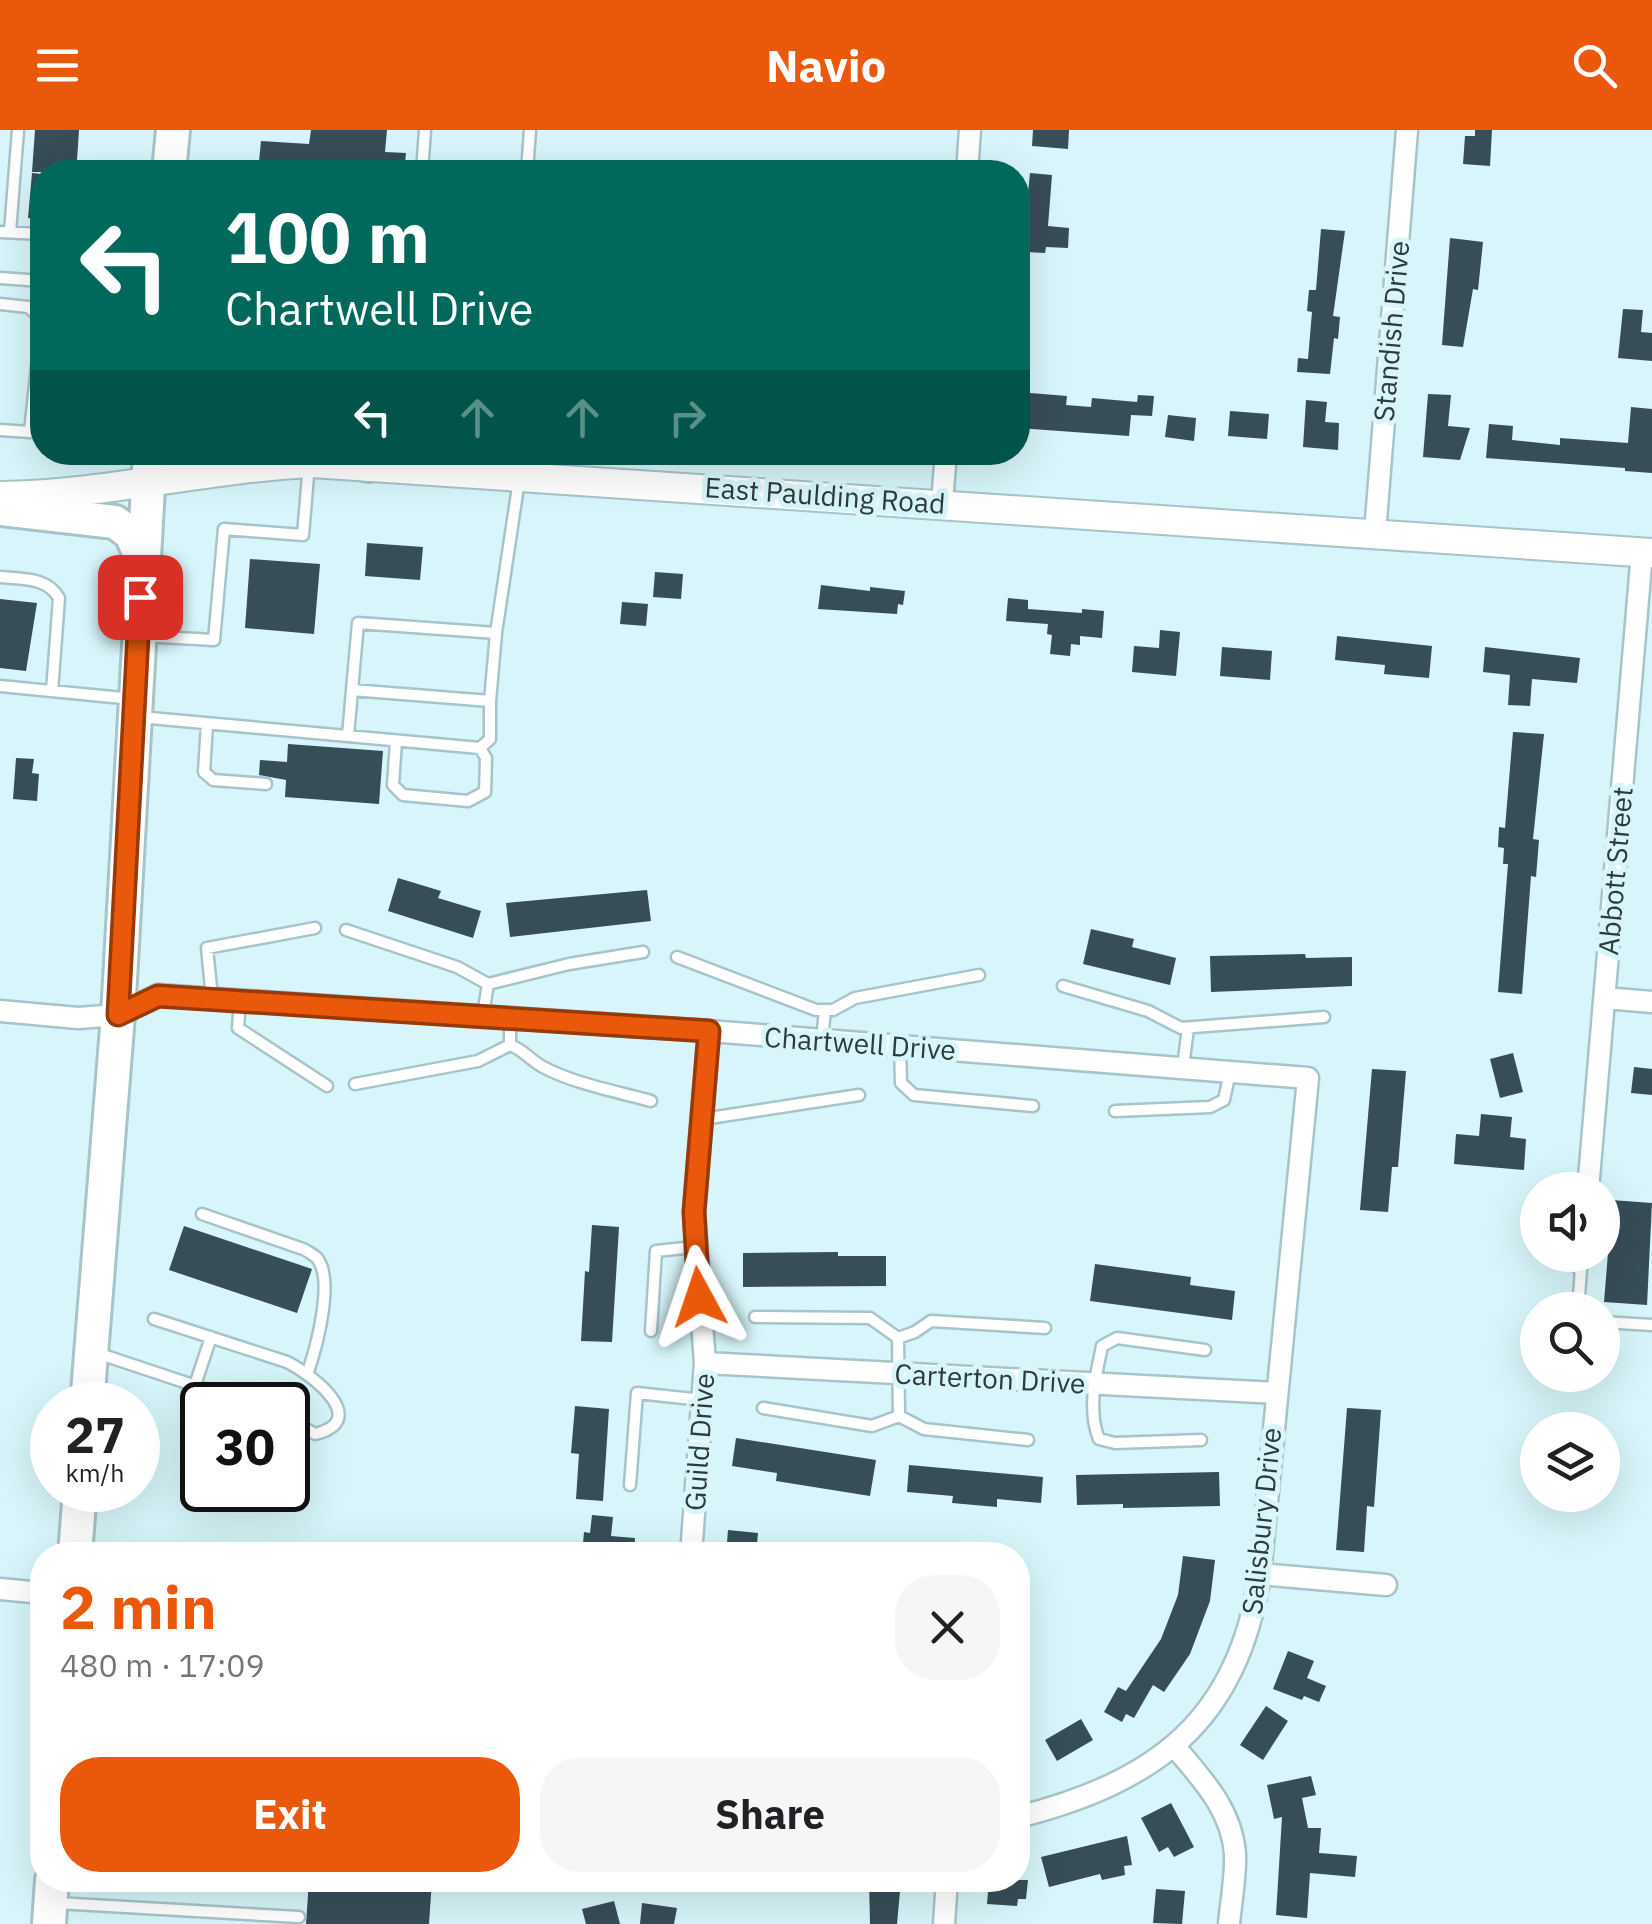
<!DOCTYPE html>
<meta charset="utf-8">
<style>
:root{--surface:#fff;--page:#f6f6f6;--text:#202124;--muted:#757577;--accent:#ea580c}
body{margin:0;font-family:"IBM Plex Sans",sans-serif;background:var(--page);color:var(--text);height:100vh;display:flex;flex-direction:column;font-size:38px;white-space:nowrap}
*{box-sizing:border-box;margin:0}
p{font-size:32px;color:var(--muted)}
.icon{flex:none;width:55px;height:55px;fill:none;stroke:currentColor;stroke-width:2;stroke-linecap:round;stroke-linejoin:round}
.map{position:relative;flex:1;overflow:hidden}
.side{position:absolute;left:30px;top:1412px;width:1000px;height:350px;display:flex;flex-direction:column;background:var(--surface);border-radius:40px;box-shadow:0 10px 40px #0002}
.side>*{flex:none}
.guide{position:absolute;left:30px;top:30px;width:1000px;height:305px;border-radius:40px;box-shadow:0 10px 40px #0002;background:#00695c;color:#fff;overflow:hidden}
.fabs{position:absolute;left:1520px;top:1042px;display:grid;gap:20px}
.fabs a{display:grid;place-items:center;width:100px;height:100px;border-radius:50%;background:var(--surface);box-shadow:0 10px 40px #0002;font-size:50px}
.speed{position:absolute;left:30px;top:1252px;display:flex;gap:20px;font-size:50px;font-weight:700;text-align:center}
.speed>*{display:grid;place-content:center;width:130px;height:130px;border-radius:50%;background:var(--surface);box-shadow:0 10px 40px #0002;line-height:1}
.speed small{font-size:25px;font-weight:400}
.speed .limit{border:5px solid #111;border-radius:15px;background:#fff;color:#111}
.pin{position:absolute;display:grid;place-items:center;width:85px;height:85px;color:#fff;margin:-42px;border-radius:20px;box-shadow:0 5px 15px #0006}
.me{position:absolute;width:110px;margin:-55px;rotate:355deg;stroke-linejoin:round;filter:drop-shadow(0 0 8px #0008)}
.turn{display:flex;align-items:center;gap:35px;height:210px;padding:0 30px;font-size:45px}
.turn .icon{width:130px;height:130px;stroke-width:2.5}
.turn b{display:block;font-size:70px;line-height:85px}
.lanes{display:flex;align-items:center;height:95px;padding:0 30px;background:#0003;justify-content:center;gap:50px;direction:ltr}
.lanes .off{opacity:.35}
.round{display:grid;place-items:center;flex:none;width:105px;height:105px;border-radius:40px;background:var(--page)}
.summary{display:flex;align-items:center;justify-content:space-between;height:170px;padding:0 30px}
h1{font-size:60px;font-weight:800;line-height:75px;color:var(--accent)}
.primary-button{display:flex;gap:20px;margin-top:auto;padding:20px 30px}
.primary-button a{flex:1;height:115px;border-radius:40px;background:var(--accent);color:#fff;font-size:40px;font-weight:800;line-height:115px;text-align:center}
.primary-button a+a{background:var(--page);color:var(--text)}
header{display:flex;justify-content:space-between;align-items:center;height:130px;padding:0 30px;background:var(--accent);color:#fff;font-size:45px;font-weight:800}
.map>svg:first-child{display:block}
</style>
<header><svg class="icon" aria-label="menu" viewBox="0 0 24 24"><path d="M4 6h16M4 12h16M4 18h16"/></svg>Navio<svg class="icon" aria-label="search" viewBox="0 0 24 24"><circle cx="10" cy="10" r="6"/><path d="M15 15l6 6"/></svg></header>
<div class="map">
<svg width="1652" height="1794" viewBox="0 0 1652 1794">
<rect width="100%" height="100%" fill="#d7f5fa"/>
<path fill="#374d57" d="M35,0h44l-2,30 27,3v9h-72z
M311,0h76l-2,22 21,1 -2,19h-146l3,-31 48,3z
M1033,0h36l-1,19 -36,-3z
M1475,0h17l-2,36 -27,-2 2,-28h10z
M32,43l10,1v46l-14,-2z
M1030,43l22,2 -4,51 21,2 -1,20 -22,-1 -1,6 -19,-1v-9l-3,-1z
M1321,99l24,2 -12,85 7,1 -2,22 -4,-1 -4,36 -33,-2 1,-14 10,1 4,-47 -5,-1 2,-21h7z
M1450,108l33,4 -5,48 -5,-1 -10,58 -21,-2z
M1623,179l20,1 -2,22 11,1v28l-34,-3z
M1018,262l49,4 -1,9 25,2 1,-9 45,4 1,-7 16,1 -2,20 -21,-1 -2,21 -111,-8z
M1428,264l23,1 -3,31 22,2 -10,32 -37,-3z
M1306,270l21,2 -2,20 14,1 -1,27 -35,-3z
M1631,277l21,2v64l-27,-2v-3l-139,-10 3,-34 24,2 -1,14 48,5v-7l68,5z
M1230,281l39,3 -2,25 -39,-3z
M1168,285l28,3 -2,23 -29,-4z
M367,413l56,4 -3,33 -55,-4z
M250,429l70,5 -6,70 -69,-6z
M655,442l28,2 -2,25 -28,-2z
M821,455l49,6v-4l35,4 -2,14 -5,-1 -1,10 -79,-5z
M1008,468l20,2v9l54,4v-4l22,2 -2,27 -22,-2v9l-9,-1 -1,12 -20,-2 2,-19 -5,-1 1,-10 -42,-3z
M0,469l37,4 -11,68 -26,-3z
M622,472l26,2 -2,22 -26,-2z
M1160,500l20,2 -4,44 -44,-4 2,-26 25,2z
M1337,506l95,10 -3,32 -45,-4 1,-9 -50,-5z
M1222,517l50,4 -2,29 -50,-4z
M1485,517l95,11 -3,25 -45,-4 -2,27 -22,-1 2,-30 -27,-3z
M1513,602l31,2 -11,105 6,1 -3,37 -5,-1 -9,118 -24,-2 10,-128h-5l1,-16 -6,-1 1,-20 6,1z
M288,614l95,7 -4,53 -94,-7 1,-17 -27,-5 1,-15 27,2z
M16,628l18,1 -2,14 7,1 -2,27 -24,-2z
M398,748l43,13 -3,7 43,13 -8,27 -85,-27z
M647,760l4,31 -141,16 -4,-34z
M1091,799l43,10 -2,8 44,11 -6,27 -87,-21z
M1305,824l1,4 46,-1v29l-141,6 -1,-36z
M1513,923l10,39 -23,6 -10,-39z
M1634,937l18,2v26l-21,-2z
M1372,939l34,2 -8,96h-6l-4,45 -28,-2z
M1481,984l31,3 -2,20 16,2 -2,31 -70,-6 2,-30 23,2z
M1611,1070l41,3 -5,102 -43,-3 4,-49 -6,-1v-33h8z
M592,1095l27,2 -7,115 -31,-1 4,-70 4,1z
M184,1096l128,43 -15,44 -128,-43z
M838,1122v4h48v30l-143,1v-34z
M1095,1134l96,13 -1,8 45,6 -3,29 -142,-19z
M575,1276l34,3 -6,92 -27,-2 3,-45 -8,-1z
M1347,1278l34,2 -7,97 -7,-1 -3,46 -28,-2z
M736,1308l140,22 -6,36 -94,-15 1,-8 -45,-7z
M909,1335l134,12 -2,26 -44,-4v8l-45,-4 1,-7 -46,-4z
M1219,1342l1,34 -97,2v-4l-46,1 -1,-30z
M592,1385l21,2 -2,19 24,2 -1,17h-52l2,-23 6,1z
M728,1400l30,3 -2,22h-30z
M1183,1426l32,4 -5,41 -20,53 -26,38 -11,-7 -19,33 -8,-4 -4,8 -18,-10 14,-25 8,4 35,-52 17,-44z
M1288,1521l26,10 -7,17 19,8 -7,16 -15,-6 -2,4 -29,-11z
M1266,1576l22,15 -25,39 -23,-15z
M1081,1589l12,21 -36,21 -12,-21z
M1311,1646l5,19 -14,3 6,30h13l-2,25 38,3 -2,21 -45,-4 -3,45 -31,-3 6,-98 -8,2 -7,-34z
M1171,1673l23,44 -20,10 -6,-10 -9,5 -18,-34z
M1127,1706l5,29 -8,1 1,9 -23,5 -2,-6 -51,13 -8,-30z
M309,1750h123l-3,44h-123z
M869,1750h32l-4,44h-27z
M989,1750h39l-2,19h-8l-1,7 -30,-2z
M1156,1759l29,2 -3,33 -29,-1z
M614,1771l6,23h-34l-4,-15z
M642,1773l35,5 -3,16h-34z"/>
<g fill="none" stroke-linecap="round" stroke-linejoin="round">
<g stroke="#a7c4c8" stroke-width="15">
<path id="service" d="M422,42l3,-42
M527,42l3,-42
M0,102l42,2
M10,102l8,-102
M0,148l42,3
M0,174l28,3 13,11
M0,300l30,2 12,-114
M0,447c22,2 47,0 59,21l-7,93
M143,506l71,4 10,-111 79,6 6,-71
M0,556l133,13
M352,560l6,-67 138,10 23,-153
M490,571l6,-68
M139,587l341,31 6,10 -1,34 -17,9 -65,-6 -10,-10 3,-44
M207,594l-3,48 9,8 53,4
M348,606l4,-46 138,11v38l-10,9
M346,800l111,37 31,17
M677,827l139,53h17l22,-12 124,-23
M1063,856l85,25 33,17 143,-11
M212,868l-5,-50 108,-20
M240,871l-2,27 89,58
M483,885l5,-31 81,-20 74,-12
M822,910l3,-30
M510,915c14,5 20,15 33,22 32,17 72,24 108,34
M900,917l1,36 13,12 119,11
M1183,937l5,-39
M355,954l123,-23 32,-16v-27
M1115,981l95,-4 14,-7 6,-28
M703,989l156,-24
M202,1084l101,35c3,1 12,7 14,9 18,22 -1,90 -9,114
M1564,1125l17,16
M1578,1180l4,-55
M755,1187l115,1 28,20 17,-6 16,-11 114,7
M154,1189l133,43c24,12 85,58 28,72l-27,-15
M1602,1192l50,3
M651,1201l5,-80 38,-4
M898,1208l1,78 25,13 104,11
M97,1223l156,52
M195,1255l16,-48
M763,1278l109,18 27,-10
M1201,1310l-86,3 -16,-4c-12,-29 -3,-64 3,-93l15,-8 88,12
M630,1355l7,-92 65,7
M57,1773l242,14"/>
</g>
<g stroke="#a7c4c8" stroke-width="25">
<path id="minor" d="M967,42l3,-42
M942,373l4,-51
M1375,403l32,-403
M1605,868l47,4
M0,881l78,7 40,-3 40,-20 551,36 599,47 -48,496c-22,148 -105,208 -242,243
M1588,1060l54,-638
M705,1233l570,30
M691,1425l14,-192 -11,-151 15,-181
M1260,1444l126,11
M0,1459l42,4
M1175,1617c27,32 57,63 60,107 1,22 -4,47 -6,70
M944,1794l3,-44"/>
</g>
<g stroke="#a7c4c8" stroke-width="32">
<path id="secondary" d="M0,366c104,-1 207,-28 312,-33l1340,90"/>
</g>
<g stroke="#a7c4c8" stroke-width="38">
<path id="primary" d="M169,42l4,-42
M310,322l59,13
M0,379l115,13 16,12 11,25
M87,1275l31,-390 32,-563
M75,1425l5,-65
M49,1794l3,-44"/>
</g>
<use href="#service" stroke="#fff" stroke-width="10"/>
<use href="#minor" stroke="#fff" stroke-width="20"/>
<use href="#secondary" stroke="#fff" stroke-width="28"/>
<use href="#primary" stroke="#fff" stroke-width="32"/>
</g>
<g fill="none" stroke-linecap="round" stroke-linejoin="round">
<g stroke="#983908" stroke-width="25">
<path id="route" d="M140,467l-22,418 40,-19 551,35 -15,181 5,85"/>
</g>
<use href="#route" stroke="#ea580c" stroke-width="18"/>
</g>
<g text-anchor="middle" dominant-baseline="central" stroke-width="10" stroke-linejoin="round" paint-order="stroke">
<g font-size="28" fill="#2e3a3b" stroke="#d7f5fa">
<text transform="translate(1391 201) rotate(-85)">Standish Drive</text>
<text transform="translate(825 365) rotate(4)">East Paulding Road</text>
<text transform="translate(1615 741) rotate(-85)">Abbott Street</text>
<text transform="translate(860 913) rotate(4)">Chartwell Drive</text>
<text transform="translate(990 1248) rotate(3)">Carterton Drive</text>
<text transform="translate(699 1312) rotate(-86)">Guild Drive</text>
<text transform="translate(1261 1391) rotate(-84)">Salisbury Drive</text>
</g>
</g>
</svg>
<div class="fabs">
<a><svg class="icon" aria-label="sound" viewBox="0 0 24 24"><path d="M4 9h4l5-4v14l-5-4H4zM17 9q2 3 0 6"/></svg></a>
<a><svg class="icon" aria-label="search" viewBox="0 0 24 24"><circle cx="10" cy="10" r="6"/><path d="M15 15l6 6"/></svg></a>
<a><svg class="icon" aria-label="layers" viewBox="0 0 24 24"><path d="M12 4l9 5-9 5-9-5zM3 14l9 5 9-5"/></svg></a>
</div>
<div class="speed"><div>27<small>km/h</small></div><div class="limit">30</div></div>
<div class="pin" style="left:140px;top:467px;background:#d93025"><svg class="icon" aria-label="arrive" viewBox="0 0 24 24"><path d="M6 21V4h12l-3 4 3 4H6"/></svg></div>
<svg class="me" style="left:699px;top:1167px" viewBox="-20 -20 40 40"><path d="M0-17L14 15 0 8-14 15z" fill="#ea580c" stroke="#fff" stroke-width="4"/></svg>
<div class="guide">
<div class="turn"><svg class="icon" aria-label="left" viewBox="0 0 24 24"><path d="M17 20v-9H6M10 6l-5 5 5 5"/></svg><div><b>100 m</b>Chartwell Drive</div></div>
<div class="lanes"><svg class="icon" aria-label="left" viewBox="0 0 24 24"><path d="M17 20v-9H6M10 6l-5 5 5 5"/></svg><svg class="icon off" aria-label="ahead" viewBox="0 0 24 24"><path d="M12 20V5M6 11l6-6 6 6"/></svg><svg class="icon off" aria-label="ahead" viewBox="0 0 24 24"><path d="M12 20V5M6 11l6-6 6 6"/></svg><svg class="icon off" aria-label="right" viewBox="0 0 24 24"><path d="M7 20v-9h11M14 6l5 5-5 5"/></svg></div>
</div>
<section class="side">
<div class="summary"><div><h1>2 min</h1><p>480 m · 17:09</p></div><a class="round"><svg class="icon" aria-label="close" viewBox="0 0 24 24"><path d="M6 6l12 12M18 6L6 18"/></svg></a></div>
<div class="primary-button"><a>Exit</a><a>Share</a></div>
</section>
</div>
